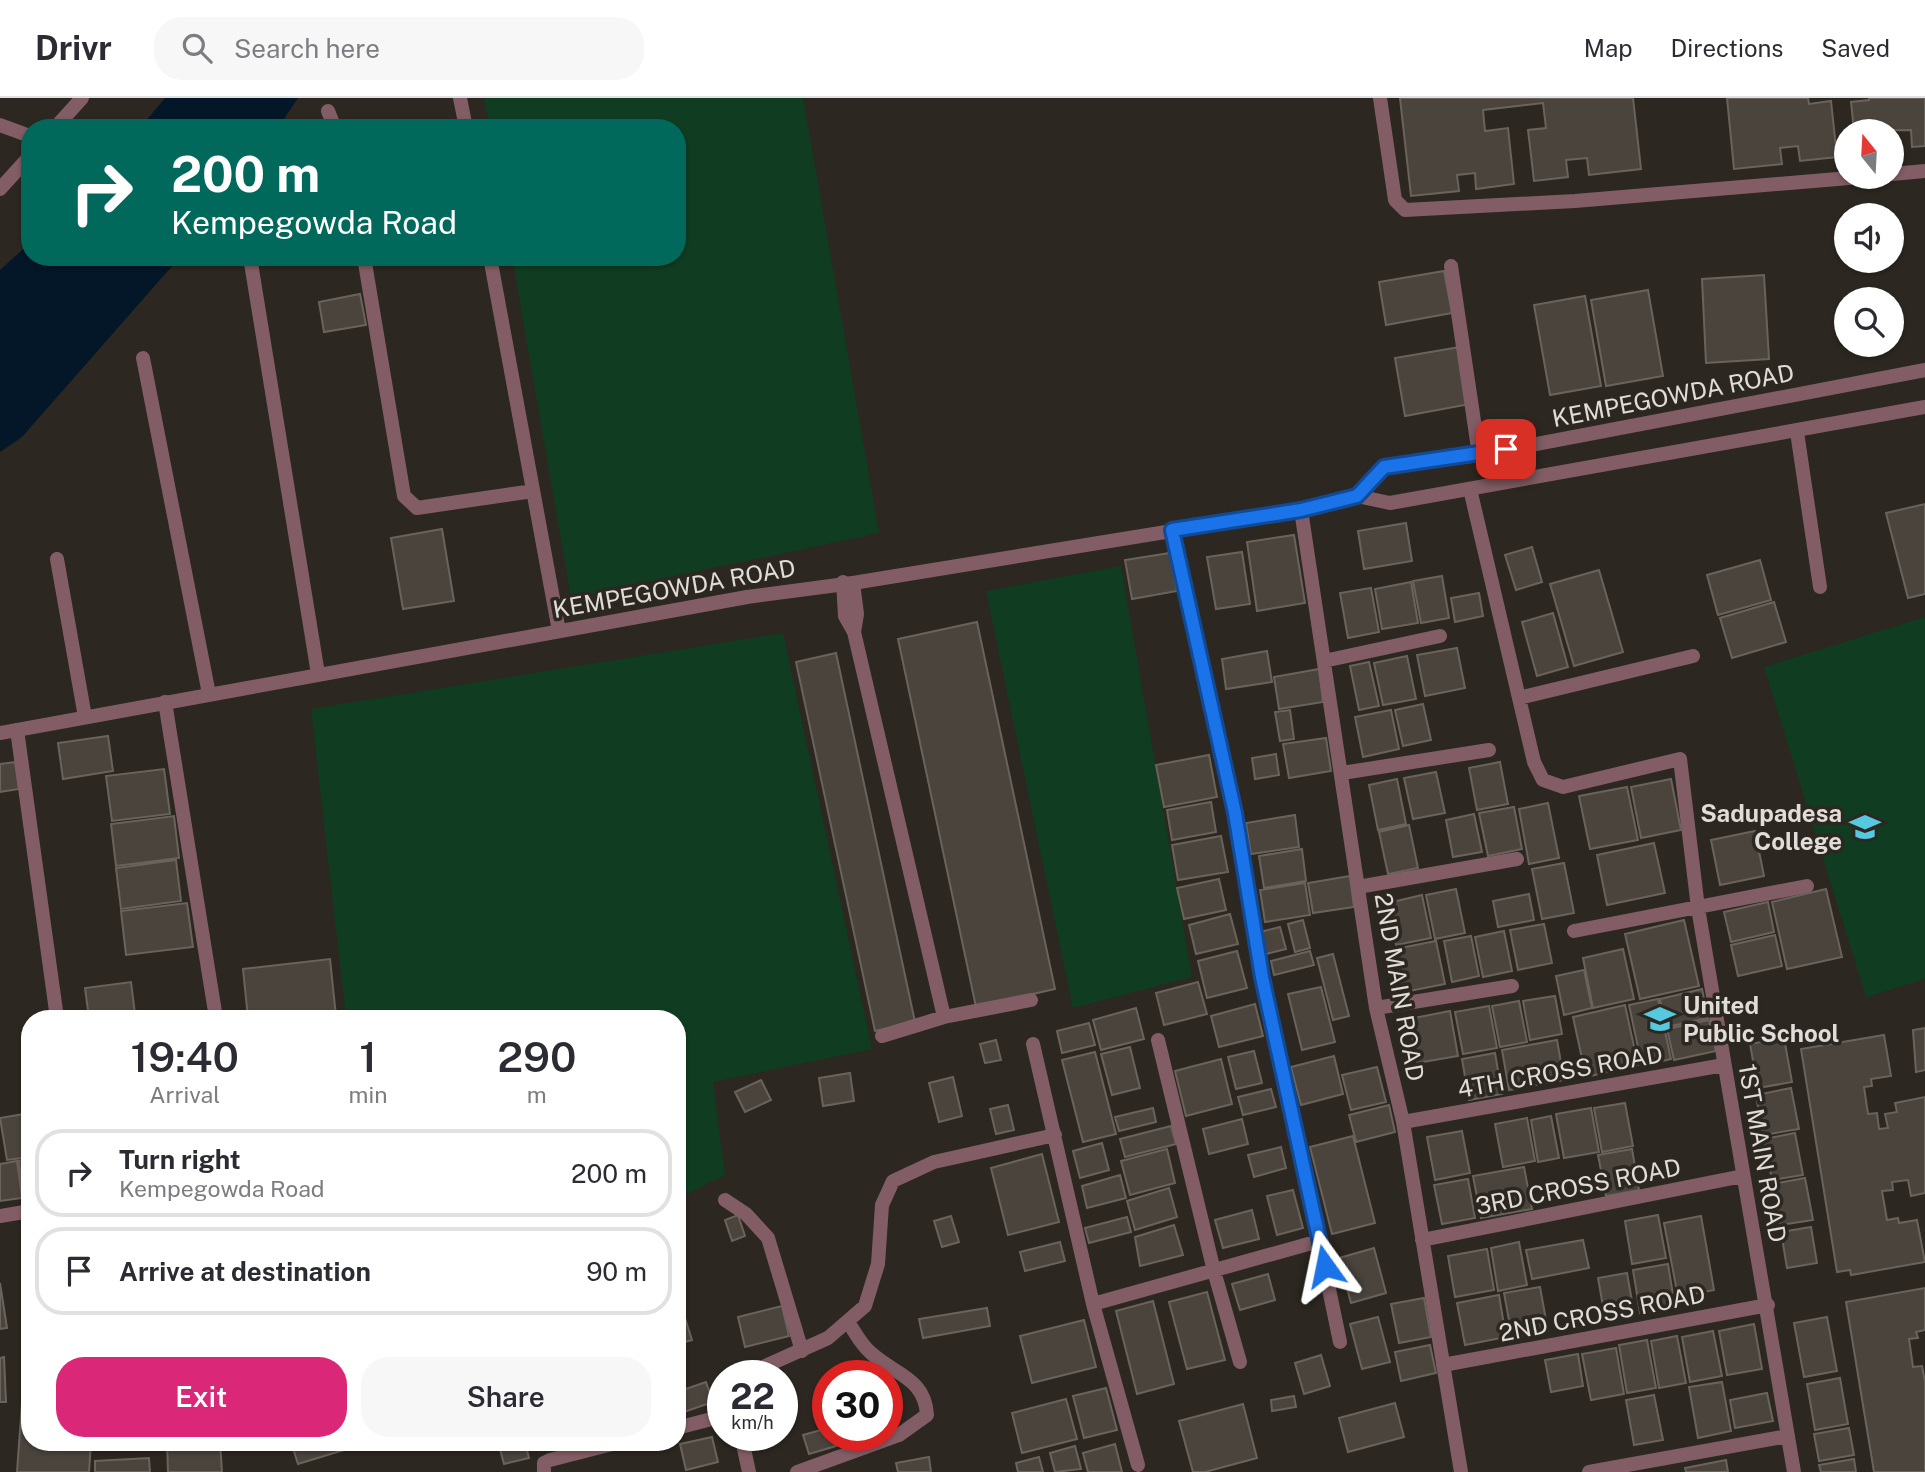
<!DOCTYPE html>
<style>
:root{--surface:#fff;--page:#f7f7f7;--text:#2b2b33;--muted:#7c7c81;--line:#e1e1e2;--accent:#db2777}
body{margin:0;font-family:"Public Sans",sans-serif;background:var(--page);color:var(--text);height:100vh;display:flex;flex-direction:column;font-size:26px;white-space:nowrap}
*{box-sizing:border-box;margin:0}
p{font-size:23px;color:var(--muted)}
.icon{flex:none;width:38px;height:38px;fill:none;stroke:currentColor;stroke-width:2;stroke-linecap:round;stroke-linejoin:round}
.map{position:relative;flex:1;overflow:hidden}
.panel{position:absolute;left:21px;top:912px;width:665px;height:441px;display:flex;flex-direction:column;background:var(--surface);border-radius:28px;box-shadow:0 2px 5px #0004}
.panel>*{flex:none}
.top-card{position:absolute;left:21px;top:21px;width:665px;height:147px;border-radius:28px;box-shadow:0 2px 5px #0004;background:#00695c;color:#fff;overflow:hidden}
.needle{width:46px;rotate:342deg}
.tools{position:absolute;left:1834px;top:21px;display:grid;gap:14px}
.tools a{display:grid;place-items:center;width:70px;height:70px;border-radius:50%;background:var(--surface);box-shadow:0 2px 5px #0004;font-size:35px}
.speed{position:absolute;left:707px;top:1262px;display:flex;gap:14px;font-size:35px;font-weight:700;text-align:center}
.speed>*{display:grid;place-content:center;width:91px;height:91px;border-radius:50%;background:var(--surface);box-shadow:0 2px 5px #0004;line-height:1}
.speed small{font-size:18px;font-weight:400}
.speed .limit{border:10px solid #d22;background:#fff;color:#111}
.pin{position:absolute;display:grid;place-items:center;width:60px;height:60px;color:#fff;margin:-30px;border-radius:14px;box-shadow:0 4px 10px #0006}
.me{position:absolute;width:77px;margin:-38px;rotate:348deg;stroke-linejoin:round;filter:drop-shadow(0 0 5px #0008)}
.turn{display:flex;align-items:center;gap:24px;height:147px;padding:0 35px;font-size:32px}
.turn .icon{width:91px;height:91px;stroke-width:2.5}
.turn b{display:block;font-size:49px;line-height:60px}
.eta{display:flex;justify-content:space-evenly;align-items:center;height:119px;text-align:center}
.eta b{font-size:42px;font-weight:600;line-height:49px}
.primary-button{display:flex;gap:14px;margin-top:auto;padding:14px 35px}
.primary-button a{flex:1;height:80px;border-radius:28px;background:var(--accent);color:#fff;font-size:28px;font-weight:600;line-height:80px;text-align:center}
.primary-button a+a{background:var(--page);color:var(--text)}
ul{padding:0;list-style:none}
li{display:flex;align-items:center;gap:21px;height:88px;margin:0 14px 10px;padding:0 21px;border:4px solid var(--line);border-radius:28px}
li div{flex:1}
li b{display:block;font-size:26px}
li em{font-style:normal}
header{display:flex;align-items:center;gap:42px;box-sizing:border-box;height:98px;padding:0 35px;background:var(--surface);border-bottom:2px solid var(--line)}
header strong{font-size:33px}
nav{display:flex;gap:38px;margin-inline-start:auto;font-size:24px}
.search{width:490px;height:63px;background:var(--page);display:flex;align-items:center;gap:18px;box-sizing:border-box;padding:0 24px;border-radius:28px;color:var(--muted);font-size:26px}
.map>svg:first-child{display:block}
</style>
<header>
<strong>Drivr</strong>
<div class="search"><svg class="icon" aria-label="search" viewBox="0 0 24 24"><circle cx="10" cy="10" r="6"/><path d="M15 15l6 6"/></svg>Search here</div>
<nav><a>Map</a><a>Directions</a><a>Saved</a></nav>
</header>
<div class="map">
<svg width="1925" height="1374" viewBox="0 0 1925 1374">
<rect width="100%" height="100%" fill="#2c2720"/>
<path fill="#103d21" d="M484,0h319l76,435 -308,65 -59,-341h165v-129h-187z
M1121,468l71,411 -119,31 -87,-417z
M1925,519v362l-59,18 -102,-330z
M783,535l89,416 -159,33 12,93 -48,24v-181h-331l-35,-309z"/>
<path fill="#041729" d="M165,0h133l-20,30h-138z
M30,145v14h150l-158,180 -22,15v-182z"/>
<path fill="#4a443d" stroke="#6a635c" stroke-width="2" d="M1400,0h233l8,71 -52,6 -2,-17 -21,2 2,17 -34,4 -6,-51 18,-2 -3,-25 -60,7 2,21 23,-3 6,56 -38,5 -1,-16 -18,2 2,16 -48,5z
M1727,0h81l1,6 22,-3 6,56 -37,4 -2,-15 -18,2 2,16 -48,5z
M1869,0h56v48l-13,1 -1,-17 -57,1 -3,-29 18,-2z
M1444,173l8,42 -66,12 -7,-43z
M1764,177l5,84 -63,4 -4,-84z
M1648,192l15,86 -57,10 -15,-86z
M360,196l6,31 -42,7 -5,-30z
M1585,198l16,90 -51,9 -16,-90z
M1460,249l10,57 -65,12 -10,-58z
M1925,406v90l-17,4 -22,-85z
M1406,425l6,38 -48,8 -6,-38z
M442,431l12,72 -51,8 -12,-71z
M1294,437l11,68 -48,8 -10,-69z
M1532,449l10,35 -26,8 -11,-35z
M1242,454l8,52 -34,5 -9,-52z
M1170,455l7,38 -45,8 -7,-39z
M1760,462l11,40 -53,15 -11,-40z
M1599,472l24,82 -49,14 -24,-82z
M1442,478l7,42 -28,5 -8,-42z
M1411,484l7,41 -36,6 -7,-40z
M1371,490l8,44 -31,6 -8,-45z
M1479,495l4,23 -28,6 -4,-24z
M1774,504l12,40 -54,16 -12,-40z
M1553,515l15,54 -31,9 -15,-54z
M977,524l78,367 -79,18 -78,-368z
M1457,550l8,40 -40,8 -8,-41z
M1267,553l5,31 -46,7 -4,-30z
M836,555l79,369 -40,9 -79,-369z
M1407,558l9,43 -33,6 -9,-42z
M1369,564l10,44 -20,4 -9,-44z
M1319,571l4,33 -44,7 -5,-32z
M1423,606l8,36 -28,6 -8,-36z
M1290,612l4,29 -14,2 -5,-29z
M1391,612l8,39 -36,8 -8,-40z
M108,638l5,35 -50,8 -5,-36z
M1326,640l5,33 -42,7 -6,-34z
M1276,656l3,21 -24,4 -3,-21z
M1209,657l8,42 -53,10 -8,-42z
M15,664l4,27 -19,3v-28z
M1500,664l8,42 -31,6 -8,-42z
M164,671l6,45 -58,7 -6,-45z
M1436,674l9,41 -32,6 -9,-41z
M1397,681l9,45 -28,6 -9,-45z
M1671,681l10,51 -40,8 -10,-51z
M1627,689l11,53 -48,9 -11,-53z
M1211,704l5,30 -44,8 -5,-30z
M1548,705l11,55 -30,6 -10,-55z
M1514,709l8,42 -34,7 -9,-43z
M1474,716l8,38 -29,5 -7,-37z
M1295,717l4,32 -48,7 -5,-31z
M174,718l5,42 -63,8 -5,-42z
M1409,727l9,43 -30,6 -9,-42z
M1755,733l9,45 -44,9 -9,-45z
M1221,738l7,36 -50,8 -6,-35z
M1654,745l11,50 -58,12 -10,-50z
M1302,751l4,32 -42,7 -5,-32z
M176,762l5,41 -60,8 -5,-41z
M1564,765l10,50 -32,6 -10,-50z
M1350,778l4,31 -41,6 -5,-30z
M1219,781l7,31 -42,9 -7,-31z
M1305,785l5,32 -45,7 -5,-32z
M1456,791l9,44 -30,6 -9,-44z
M1826,791l16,68 -55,12 -15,-67z
M1529,796l5,26 -36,7 -5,-26z
M1422,797l9,43 -35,7 -8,-42z
M1768,804l6,30 -43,10 -7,-30z
M187,805l6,44 -67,8 -5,-44z
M1230,816l8,30 -42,10 -7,-29z
M1303,822l7,28 -15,4 -7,-28z
M1684,822l15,66 -59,13 -15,-65z
M1544,826l8,39 -34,7 -8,-40z
M1280,829l6,22 -20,5 -6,-22z
M1504,833l8,40 -29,6 -8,-40z
M1775,837l7,31 -44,10 -7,-31z
M1471,838l8,40 -27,6 -8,-41z
M1436,843l9,43 -41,8 -9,-43z
M1623,851l11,50 -41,9 -10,-50z
M1237,853l10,37 -40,10 -9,-37z
M1310,853l4,14 -40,10 -3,-14z
M1333,856l16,62 -16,4 -16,-62z
M330,861l6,57 -88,2 -5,-49z
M1584,872l8,38 -28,7 -8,-39z
M131,884l4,32 -46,4 -4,-30z
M1198,884l9,32 -43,11 -8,-32z
M1321,889l14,55 -33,8 -14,-56z
M1702,891l6,29 -42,9 -6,-28z
M1555,898l7,38 -32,6 -7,-39z
M1658,901l13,60 -29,7 -13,-61z
M1519,903l8,41 -27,5 -8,-41z
M1255,906l8,32 -44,11 -8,-31z
M1625,907l13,60 -52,12 -13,-60z
M1489,908l8,42 -34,6 -8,-42z
M1136,910l8,31 -43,11 -8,-30z
M1450,913l8,45 -41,7 -8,-44z
M1709,922l7,31 -42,9 -7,-31z
M1089,925l6,22 -33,8 -5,-22z
M1925,930v42l-9,2 -3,-42z
M1884,937l7,41 -20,3 1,7 -8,1 4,27 9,-1 2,16 9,-1 -3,-14 12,-2 -2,-9 30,-6v96l-14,3 -3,-16 -16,2 1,8 -11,1 5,29 11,-2 1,5 18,-3 8,42 -74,13 -1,-5 -13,2 -36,-223z
M1784,940l8,44 -34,6 -8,-44z
M996,942l5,20 -16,3 -5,-19z
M1557,942l7,40 -55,10 -7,-40z
M1130,949l10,41 -28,7 -11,-41z
M1254,953l8,32 -26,6 -8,-32z
M1095,954l21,82 -33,8 -21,-82z
M1495,955l7,41 -33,6 -7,-41z
M1334,958l9,38 -42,11 -10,-38z
M1221,961l11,45 -46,12 -11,-45z
M1377,969l9,35 -35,8 -9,-35z
M850,975l4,28 -31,5 -4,-28z
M953,979l9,39 -23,6 -10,-39z
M761,982l10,20 -26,12 -10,-20z
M1791,990l8,41 -36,6 -7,-40z
M1271,991l5,18 -33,8 -5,-18z
M1625,1005l8,43 -31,6 -8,-44z
M1008,1007l6,25 -18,4 -6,-25z
M1389,1007l6,27 -39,10 -7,-27z
M1153,1010l3,14 -37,9 -4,-14z
M1591,1010l8,44 -35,6 -8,-44z
M30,1015v44l-23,3 -7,-42z
M1551,1018l8,42 -21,4 -7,-42z
M1527,1020l8,43 -32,6 -8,-43z
M1242,1021l6,25 -39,10 -6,-25z
M1171,1028l5,18 -51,13 -5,-18z
M1462,1033l8,42 -35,7 -8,-43z
M1795,1035l8,42 -31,5 -8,-41z
M1353,1038l22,87 -43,11 -22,-87z
M1102,1045l7,27 -29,8 -7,-27z
M1281,1049l5,21 -32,9 -6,-22z
M1167,1051l8,34 -45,12 -9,-34z
M1632,1051l7,41 -33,6 -8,-41z
M1042,1056l17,68 -51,13 -17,-67z
M30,1061v38l-6,1 -5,-37z
M17,1063l5,37 -22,3v-37z
M1524,1069l8,42 -51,9 -8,-42z
M1120,1077l6,23 -39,10 -5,-22z
M1805,1080l8,42 -33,5 -7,-41z
M1468,1081l7,39 -33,6 -8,-39z
M1169,1090l8,29 -42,13 -8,-29z
M1293,1092l10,38 -26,7 -10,-39z
M1252,1112l7,29 -36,9 -8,-28z
M738,1117l7,21 -13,5 -7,-21z
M1658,1117l8,43 -34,6 -7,-43z
M951,1118l8,26 -17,5 -8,-26z
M1701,1118l13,74 -36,7 -14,-74z
M1127,1119l4,15 -42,11 -4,-15z
M1174,1127l9,30 -43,11 -5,-29z
M1811,1129l6,36 -30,5 -6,-36z
M1583,1142l6,28 -57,11 -6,-29z
M1060,1144l5,19 -40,10 -5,-19z
M1519,1144l8,43 -29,6 -7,-43z
M1374,1150l12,45 -35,10 -12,-45z
M1487,1151l7,41 -39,7 -7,-41z
M1668,1166l7,43 -35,6 -7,-43z
M1627,1175l6,34 -29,5 -6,-34z
M1268,1176l7,26 -35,10 -8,-26z
M0,1185l7,45 -7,1z
M1540,1189l8,44 -36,6 -8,-44z
M1925,1190v42l-9,2 2,6 -9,1 4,28 9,-1 3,16v90h-51l-28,-170z
M1207,1194l18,68 -38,9 -18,-67z
M677,1195l15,47 -11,3 -4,-10z
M1499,1197l7,42 -41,8 -8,-42z
M1424,1200l7,39 -32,6 -8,-39z
M1153,1203l21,83 -37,10 -21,-83z
M782,1208l7,30 -44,11 -7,-30z
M987,1210l3,18 -67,12 -4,-19z
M1378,1219l12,45 -28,7 -12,-45z
M1827,1219l10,54 -33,6 -10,-54z
M1084,1222l12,47 -64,16 -12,-47z
M1754,1226l8,45 -35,6 -8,-44z
M1713,1233l9,45 -32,6 -8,-45z
M1677,1238l9,47 -27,5 -8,-47z
M1647,1242l9,48 -29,5 -8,-48z
M1430,1247l6,28 -35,8 -6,-29z
M1616,1250l8,46 -33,6 -9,-46z
M1578,1256l5,32 -32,6 -6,-32z
M1321,1257l9,31 -26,8 -9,-31z
M4,1259l2,45h-6v-44z
M1840,1280l8,46 -33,6 -8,-46z
M706,1284l7,20 -35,12 -1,-22z
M1722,1284l9,49 -33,7 -9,-51z
M1106,1290l11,42 -33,8 -11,-42z
M1767,1295l6,28 -38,7 -5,-28z
M1654,1297l9,45 -29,5 -8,-45z
M1294,1298l2,11 -24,4 -1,-11z
M1066,1301l11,40 -55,14 -10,-40z
M22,1304h8v40h61l-2,30h-72z
M1395,1305l9,34 -56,15 -9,-34z
M1243,1306l14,54 -52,14h-12l-14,-51z
M828,1330v7h5l3,11 -27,8 -6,-19z
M1849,1330l5,27 -35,6 -5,-27z
M712,1339l6,25 -32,8 -6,-26z
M167,1344h53l2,30h-54z
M291,1344h79l-72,22z
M498,1344h27l4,16 -25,6z
M554,1344h20l-19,5z
M1115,1346l7,28h-34l-5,-19z
M1075,1348l6,23 -26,3 -5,-19z
M929,1359l2,15h-33l-2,-9z
M1039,1359l4,15h-25l-2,-9z
M149,1360l1,14h-55v-11z
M1854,1361l2,13h-35l-2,-7z
M1726,1362l2,12h-42l-1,-4z"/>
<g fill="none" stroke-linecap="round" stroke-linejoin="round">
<path stroke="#835d66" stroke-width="14" d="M1451,168l28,189"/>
<path stroke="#835d66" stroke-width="14" d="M460,0l6,30
M1380,0l15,102 10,10 170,-9 286,-24
M328,13l7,17
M0,27l30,11
M55,30l27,-30
M1892,76l33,-3
M0,91l30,-33
M250,159l68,417
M364,159l40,239 13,12 116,-17
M490,159l69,374
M143,260l66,336
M1797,334l23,155
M1470,391l64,273 9,18 20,7 117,-28 18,149 96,564
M1301,412l75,498 27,114 58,350
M57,461l28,158
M843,484l2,34 9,16 90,385 -62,19
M853,485l4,31 -3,18
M1324,563l116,-25
M1519,600l174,-42
M165,604l51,316
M17,632l40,288
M1342,675l147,-23
M1358,789l159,-28
M1574,833l233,-45
M1376,910l136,-22
M944,919l87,-17
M1158,942l56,231 26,91
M1033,946l60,260 226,-63 -57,-264 -27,-164 -63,-283
M1403,1024l321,-57
M725,1102l21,14 22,24 34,113
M0,1118l30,-5
M1422,1142l321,-64
M1319,1143l21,101
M1093,1206l45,161
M1443,1267l325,-60
M743,1278l85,-38 37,-32 13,-42 4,-59 11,-24 41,-19 121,-27
M677,1330l46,-12
M741,1337l8,37
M544,1374v-9l6,-3 70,-18
M797,1374l102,-37 28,-20c-2,-37 -32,-40 -56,-62 -10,-8 -16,-21 -23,-31
M1589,1374l199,-36"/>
<path stroke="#835d66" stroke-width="14" d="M1357,398l27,-29 95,-12 446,-85
M0,635l747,-136 106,-14 448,-73 56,-14 33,7 535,-96"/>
</g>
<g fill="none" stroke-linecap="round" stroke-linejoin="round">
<g stroke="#114b97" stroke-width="18">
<path id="route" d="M1325,1168l-63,-289 -27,-164 -63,-283 129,-20 56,-14 27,-29 122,-18"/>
</g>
<use href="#route" stroke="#1a73e8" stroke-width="12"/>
</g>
<defs>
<g id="university-bare" transform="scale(2.415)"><path d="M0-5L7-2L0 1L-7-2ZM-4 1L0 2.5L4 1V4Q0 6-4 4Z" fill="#56c9e1" stroke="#2c2720" stroke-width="2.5" paint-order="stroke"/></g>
<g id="school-bare" transform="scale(2.415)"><path d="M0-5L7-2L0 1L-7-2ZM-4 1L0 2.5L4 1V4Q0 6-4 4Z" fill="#56c9e1" stroke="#2c2720" stroke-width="2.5" paint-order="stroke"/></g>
</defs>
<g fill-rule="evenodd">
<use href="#university-bare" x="1865" y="729"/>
<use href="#school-bare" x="1660" y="921"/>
</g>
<g text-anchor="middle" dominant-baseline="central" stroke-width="7" stroke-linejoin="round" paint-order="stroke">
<g font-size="24" fill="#e0dcd7" stroke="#2c2720">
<text transform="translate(1673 297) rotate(-11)">KEMPEGOWDA ROAD</text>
<text transform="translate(674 490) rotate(-10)">KEMPEGOWDA ROAD</text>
<text transform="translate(1400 889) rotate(80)">2ND MAIN ROAD</text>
<text transform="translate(1560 973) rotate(-10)">4TH CROSS ROAD</text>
<text transform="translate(1763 1055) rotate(80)">1ST MAIN ROAD</text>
<text transform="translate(1578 1088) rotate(-11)">3RD CROSS ROAD</text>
<text transform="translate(1602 1215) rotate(-11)">2ND CROSS ROAD</text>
</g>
<g font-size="24" font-weight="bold" fill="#e0dcd7" stroke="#2c2720" text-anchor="end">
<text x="1842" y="715">Sadupadesa<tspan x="1842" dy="28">College</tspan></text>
<text x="1683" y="907" text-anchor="start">United<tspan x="1683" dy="28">Public School</tspan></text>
</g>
</g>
</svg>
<div class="tools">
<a><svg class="needle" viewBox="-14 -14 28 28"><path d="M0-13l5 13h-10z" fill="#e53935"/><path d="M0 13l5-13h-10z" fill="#7c7c81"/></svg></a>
<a><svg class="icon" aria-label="sound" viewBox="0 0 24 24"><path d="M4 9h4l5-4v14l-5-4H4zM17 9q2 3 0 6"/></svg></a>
<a><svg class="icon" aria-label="search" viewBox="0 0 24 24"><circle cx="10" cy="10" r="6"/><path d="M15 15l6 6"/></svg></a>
</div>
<div class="speed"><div>22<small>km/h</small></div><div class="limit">30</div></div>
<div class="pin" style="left:1506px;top:351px;background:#d93025"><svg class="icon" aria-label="arrive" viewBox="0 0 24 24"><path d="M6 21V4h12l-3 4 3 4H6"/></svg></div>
<svg class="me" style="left:1325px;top:1168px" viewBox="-20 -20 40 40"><path d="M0-17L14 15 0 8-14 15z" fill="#1a73e8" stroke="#fff" stroke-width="4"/></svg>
<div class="top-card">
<div class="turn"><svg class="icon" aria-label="right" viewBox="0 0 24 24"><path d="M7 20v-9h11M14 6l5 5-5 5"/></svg><div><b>200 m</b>Kempegowda Road</div></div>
</div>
<section class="panel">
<div class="eta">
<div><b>19:40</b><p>Arrival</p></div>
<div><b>1</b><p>min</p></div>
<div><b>290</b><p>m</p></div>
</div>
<ul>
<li><svg class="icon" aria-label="right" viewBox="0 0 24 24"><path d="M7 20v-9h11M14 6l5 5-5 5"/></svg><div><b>Turn right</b><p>Kempegowda Road</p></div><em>200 m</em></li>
<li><svg class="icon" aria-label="arrive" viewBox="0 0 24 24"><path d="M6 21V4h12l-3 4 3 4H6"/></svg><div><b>Arrive at destination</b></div><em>90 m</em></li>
</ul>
<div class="primary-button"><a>Exit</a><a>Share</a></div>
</section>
</div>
